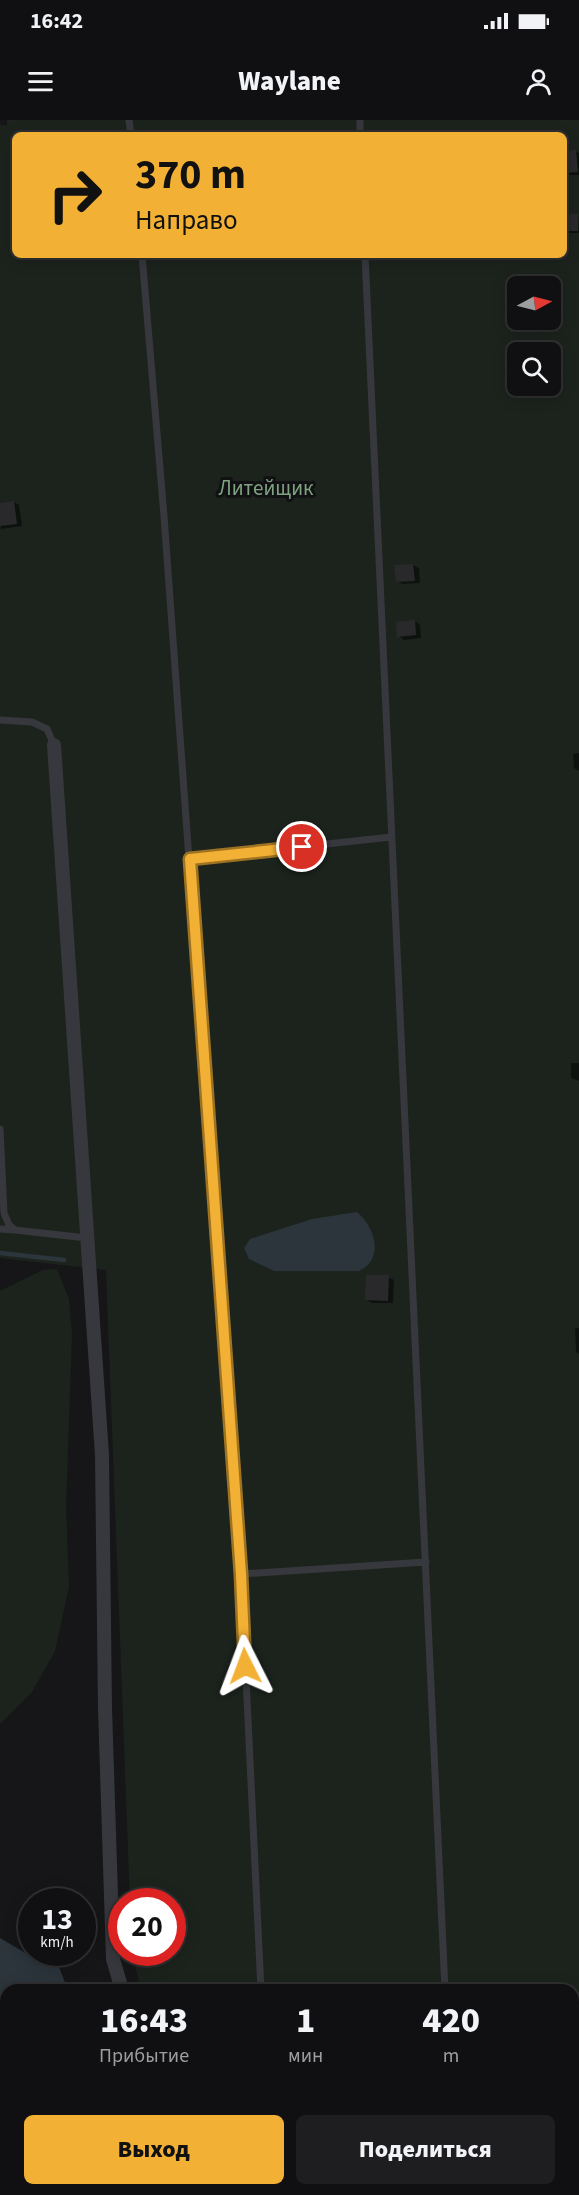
<!DOCTYPE html>
<html lang="ru">
<meta charset="utf-8">
<style>
:root{--surface:#101012;--page:#1e1e20;--text:#f1f3f6;--muted:#9c9d9f;--line:#303032;--accent:#f2b134}
body{margin:0;font-family:"Source Sans 3",sans-serif;background:var(--page);color:var(--text);height:100vh;display:flex;flex-direction:column;font-size:22px;white-space:nowrap}
*{box-sizing:border-box;margin:0}
p{font-size:20px;color:var(--muted)}
.icon{flex:none;width:33px;height:33px;fill:none;stroke:currentColor;stroke-width:2;stroke-linecap:round;stroke-linejoin:round}
.map{position:relative;flex:1;overflow:hidden}
.drawer{position:absolute;left:0px;top:1864px;width:579px;height:212px;display:flex;flex-direction:column;background:var(--surface);border-radius:18px 18px 0 0;box-shadow:0 3px 15px #0003,0 0 0 2px var(--line)}
.drawer>*{flex:none}
.top-card{position:absolute;left:12px;top:12px;width:555px;height:126px;border-radius:9px;box-shadow:0 3px 15px #0003,0 0 0 2px var(--line);background:#f2b134;color:#111;overflow:hidden}
.needle{width:39px;rotate:83deg}
.tools{position:absolute;left:507px;top:156px;display:grid;gap:12px}
.tools a{display:grid;place-items:center;width:54px;height:54px;border-radius:9px;background:var(--surface);box-shadow:0 3px 15px #0003,0 0 0 2px var(--line);font-size:30px}
.speed{position:absolute;left:18px;top:1768px;display:flex;gap:12px;font-size:30px;font-weight:700;text-align:center}
.speed>*{display:grid;place-content:center;width:78px;height:78px;border-radius:50%;background:var(--surface);box-shadow:0 3px 15px #0003,0 0 0 2px var(--line);line-height:1}
.speed small{font-size:15px;font-weight:400}
.speed .limit{border:9px solid #d22;background:#fff;color:#111}
.pin{position:absolute;display:grid;place-items:center;width:51px;height:51px;color:#fff;margin:-26px;border:3px solid #fff;border-radius:50%;box-shadow:0 2px 6px #0007}
.me{position:absolute;width:66px;margin:-33px;rotate:357deg;stroke-linejoin:round;filter:drop-shadow(0 0 4px #0008)}
.turn{display:flex;align-items:center;gap:21px;height:126px;padding:0 24px;font-size:27px}
.turn .icon{width:78px;height:78px;stroke-width:2.5}
.turn b{display:block;font-size:42px;line-height:51px}
.eta{display:flex;justify-content:space-evenly;align-items:center;height:102px;text-align:center}
.eta b{font-size:36px;font-weight:800;line-height:42px}
.action{display:flex;gap:12px;margin-top:auto;padding:12px 24px}
.action a{flex:1;height:69px;border-radius:9px;background:var(--accent);color:#111;font-size:24px;font-weight:800;line-height:69px;text-align:center}
.action a+a{background:var(--page);color:var(--text)}
.status{display:flex;justify-content:space-between;align-items:center;height:42px;padding:0 30px;background:var(--surface);direction:ltr}
.status svg{height:16px;fill:currentColor}
header{display:flex;justify-content:space-between;align-items:center;height:78px;padding:0 24px;background:var(--surface);font-size:27px;font-weight:800}
.map>svg:first-child{display:block}
</style>
<div class="status"><b>16:42</b><svg viewBox="0 0 49 12"><path d="M0 12V9h3v3zM5 12V6h3v6zM10 12V3h3v9zM15 12V0h3v12zM26 1h20v11H26zM47 4h2v5h-2z"/></svg></div>
<header><svg class="icon" aria-label="menu" viewBox="0 0 24 24"><path d="M4 6h16M4 12h16M4 18h16"/></svg>Waylane<svg class="icon" aria-label="person" viewBox="0 0 24 24"><circle cx="12" cy="8" r="4"/><path d="M4 21q1-7 8-7t8 7"/></svg></header>
<div class="map">
<svg width="579" height="2075" viewBox="0 0 579 2075">
<rect width="100%" height="100%" fill="#161618"/>
<path fill="#1c231d" fill-rule="evenodd" d="M7,0h572v2075h-410v-5h404v-200h-432l-9,-37h40v-51h-42l-24,-632 -106,-12v-1133l7,1zM15,15h549v120h-549zM518,166h32v34h-32zM518,232h32v34h-32z
M57,1149l12,30 3,35 -6,172 3,81 -14,64 -23,41 -32,32v-433l43,-21z"/>
<path fill="#2c353c" d="M357,1092c18,15 28,47 2,59h-85l-25,-12 -5,-11 6,-9 62,-20z
M0,1818l27,16 30,8 11,28h-62v200h43v5h-49z
M71,2070h66v5h-69z"/>
<path fill="#0007" d="M576,31l3,2v22h-10l-5,-2v-21z
M578,95l1,18h-15v-17z
M14,382l5,3 3,21 -21,3 -1,-25z
M413,445l6,3 1,15 -18,1 -5,-3 -1,-15z
M415,501l5,4 1,13 -17,2 -5,-4z
M579,633v18l-5,-3 -1,-14z
M571,943h8v18l-8,-3z
M388,1157l6,3 -1,23h-21l-5,-3z
M575,1208h4v26l-3,-2z"/>
<g fill="none" stroke-linecap="round" stroke-linejoin="round">
<path stroke="#2c353c" stroke-width="4.5" d="M0,1133l64,7"/>
</g>
<path fill="#29292c" d="M576,30l2,22 -14,1v-22z
M564,94h14v17h-14z
M14,381l3,23 -17,2v-23z
M413,444l2,17 -19,1 -2,-17z
M415,500l1,15 -19,2 -1,-15z
M366,1155h23l-1,26 -23,-1z"/>
<g fill="none" stroke-linecap="round" stroke-linejoin="round">
<path stroke="#37383d" stroke-width="7" d="M129,0l2,15
M360,0v15
M142,135l22,261 77,1058 20,416
M365,135l80,1735
M0,600l32,2 15,7 7,16
M190,739l201,-22
M0,1009l4,84 5,12 6,5 72,8
M0,1109l15,1
M241,1454l185,-12
M271,2070v5
M453,2070v5"/>
<path stroke="#37383d" stroke-width="14" d="M54,625l48,710 3,253 8,251 9,31
M149,2070v5"/>
</g>
<g fill="none" stroke-linecap="round" stroke-linejoin="round">
<g stroke="#9d7322" stroke-width="15">
<path id="route" d="M245,1546l-4,-92 -51,-715 112,-12"/>
</g>
<use href="#route" stroke="#f2b134" stroke-width="10"/>
</g>
<g text-anchor="middle" dominant-baseline="central" stroke-width="6" stroke-linejoin="round" paint-order="stroke">
<g font-size="21" fill="#7fa381" stroke="#111113">
<text x="266" y="368">Литейщик</text>
</g>
</g>
</svg>
<div class="tools">
<a><svg class="needle" viewBox="-14 -14 28 28"><path d="M0-13l5 13h-10z" fill="#e53935"/><path d="M0 13l5-13h-10z" fill="#9c9d9f"/></svg></a>
<a><svg class="icon" aria-label="search" viewBox="0 0 24 24"><circle cx="10" cy="10" r="6"/><path d="M15 15l6 6"/></svg></a>
</div>
<div class="speed"><div>13<small>km/h</small></div><div class="limit">20</div></div>
<div class="pin" style="left:302px;top:727px;background:#d93025"><svg class="icon" aria-label="arrive" viewBox="0 0 24 24"><path d="M6 21V4h12l-3 4 3 4H6"/></svg></div>
<svg class="me" style="left:245px;top:1546px" viewBox="-20 -20 40 40"><path d="M0-17L14 15 0 8-14 15z" fill="#f2b134" stroke="#fff" stroke-width="4"/></svg>
<div class="top-card">
<div class="turn"><svg class="icon" aria-label="right" viewBox="0 0 24 24"><path d="M7 20v-9h11M14 6l5 5-5 5"/></svg><div><b>370 m</b>Направо</div></div>
</div>
<section class="drawer">
<div class="eta">
<div><b>16:43</b><p>Прибытие</p></div>
<div><b>1</b><p>мин</p></div>
<div><b>420</b><p>m</p></div>
</div>
<div class="action"><a>Выход</a><a>Поделиться</a></div>
</section>
</div>
